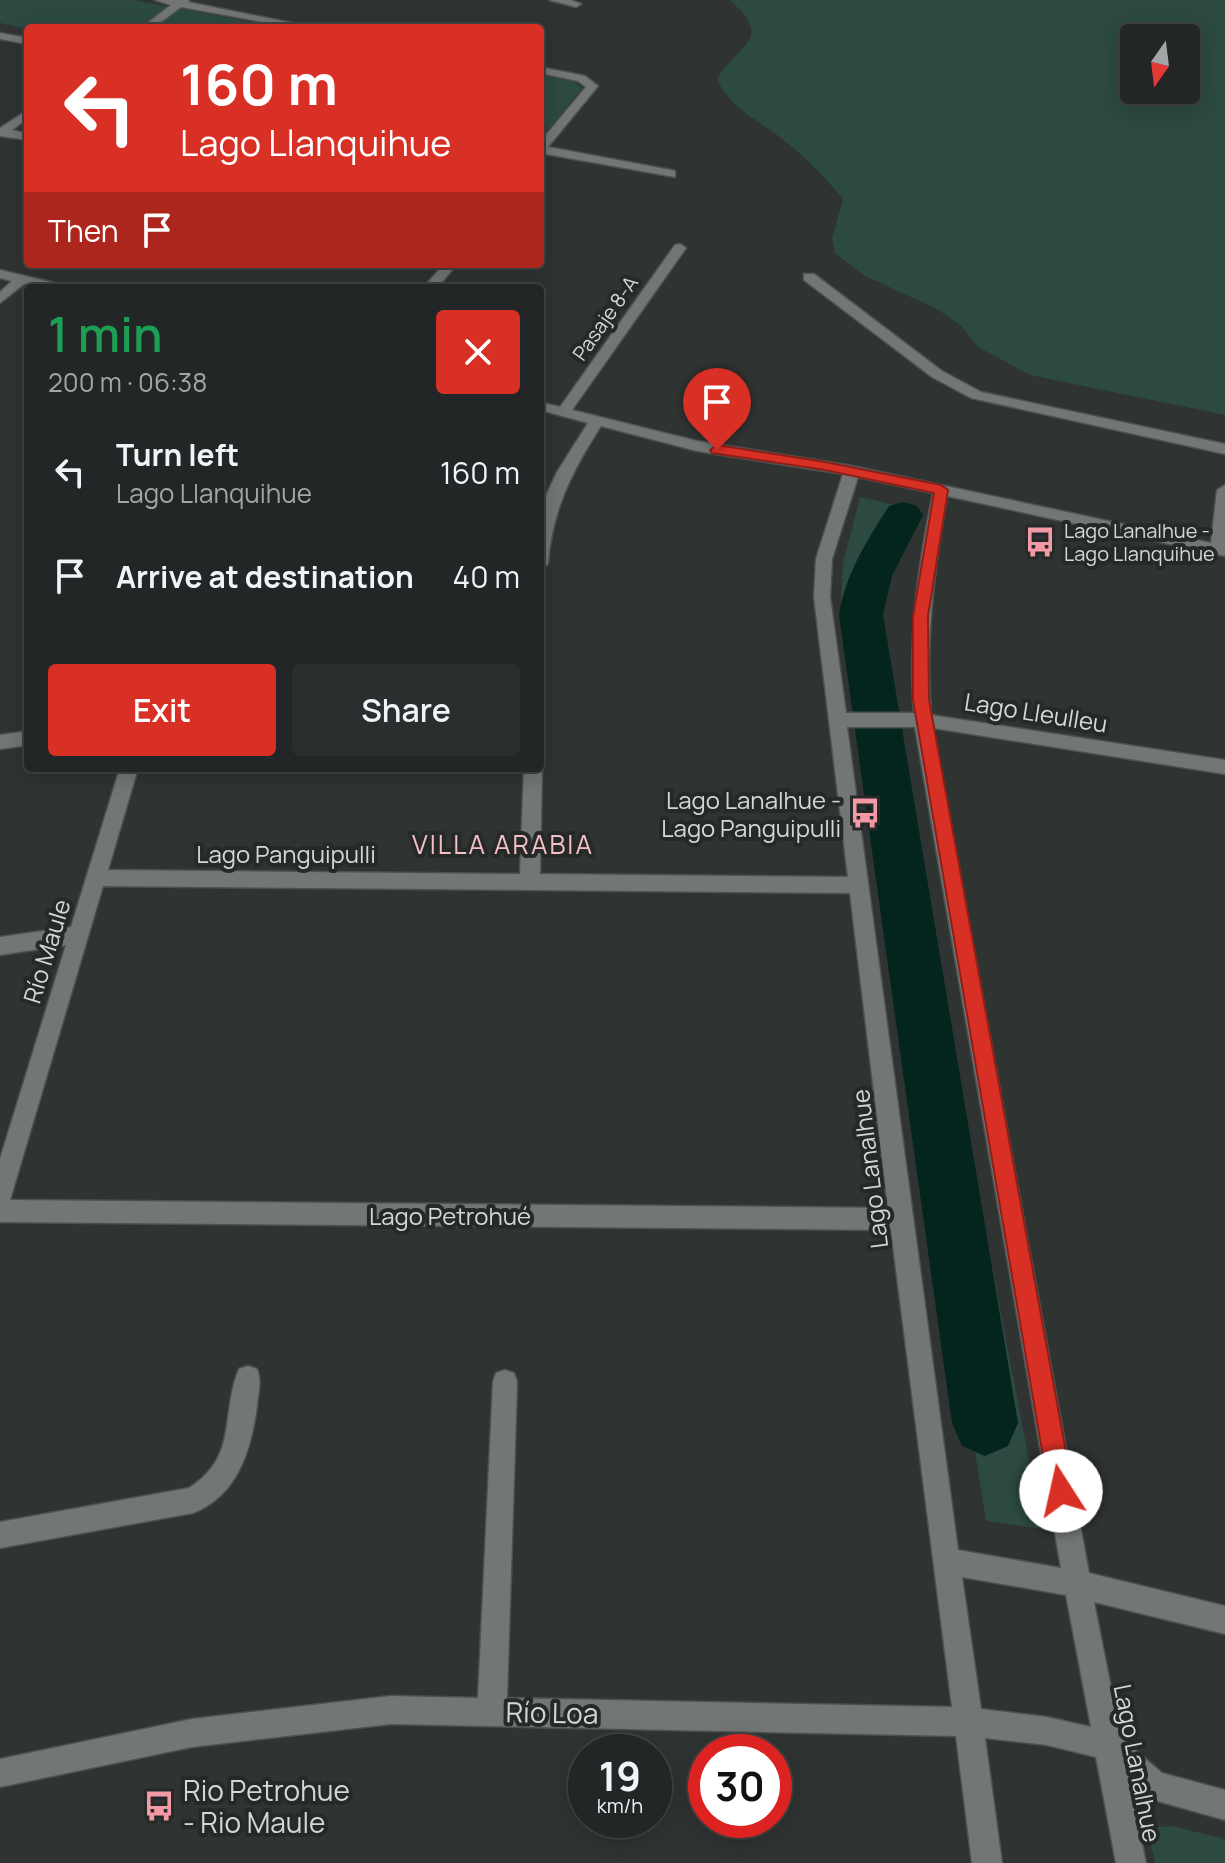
<!DOCTYPE html>
<meta charset="utf-8">
<style>
:root{--surface:#232626;--page:#2b2e2e;--text:#f1f3f6;--muted:#a3a5a7;--line:#404343;--accent:#d93025}
body{margin:0;font-family:Manrope,sans-serif;background:var(--page);color:var(--text);height:100vh;display:flex;flex-direction:column;font-size:30px;white-space:nowrap}
*{box-sizing:border-box;margin:0}
p{font-size:26px;color:var(--muted)}
.icon{flex:none;width:44px;height:44px;fill:none;stroke:currentColor;stroke-width:2;stroke-linecap:round;stroke-linejoin:round}
.map{position:relative;flex:1;overflow:hidden}
.panel{position:absolute;left:24px;top:284px;width:520px;height:488px;display:flex;flex-direction:column;background:var(--surface);border-radius:8px;box-shadow:0 4px 20px #0003,0 0 0 2px var(--line)}
.panel>*{flex:none}
.top-card{position:absolute;left:24px;top:24px;width:520px;height:244px;border-radius:8px;box-shadow:0 4px 20px #0003,0 0 0 2px var(--line);background:#d93025;color:#fff;overflow:hidden}
.needle{width:52px;rotate:194deg}
.buttons{position:absolute;left:1120px;top:24px;display:grid;gap:16px}
.buttons a{display:grid;place-items:center;width:80px;height:80px;border-radius:8px;background:var(--surface);box-shadow:0 4px 20px #0003,0 0 0 2px var(--line);font-size:40px}
.speed{position:absolute;left:568px;top:1734px;display:flex;gap:16px;font-size:40px;font-weight:700;text-align:center}
.speed>*{display:grid;place-content:center;width:104px;height:104px;border-radius:50%;background:var(--surface);box-shadow:0 4px 20px #0003,0 0 0 2px var(--line);line-height:1}
.speed small{font-size:20px;font-weight:400}
.speed .limit{border:12px solid #d22;background:#fff;color:#111}
.pin{position:absolute;display:grid;place-items:center;width:68px;height:68px;color:#fff;margin:-82px -34px;border-radius:50% 50% 50% 0;rotate:-45deg;box-shadow:0 0 8px #0007}
.pin .icon{rotate:45deg}
.me{position:absolute;width:88px;margin:-44px;rotate:350deg;stroke-linejoin:round;filter:drop-shadow(0 0 6px #0008)}
.turn{display:flex;align-items:center;gap:28px;height:168px;padding:0 24px;font-size:36px}
.turn .icon{width:104px;height:104px;stroke-width:2.5}
.turn b{display:block;font-size:56px;line-height:68px}
.then{display:flex;align-items:center;height:76px;padding:0 24px;background:#0003;gap:16px;font-size:30px}
.round{display:grid;place-items:center;flex:none;width:84px;height:84px;border-radius:8px;background:var(--page)}
.headline{display:flex;align-items:center;justify-content:space-between;height:136px;padding:0 24px}
h1{font-size:48px;font-weight:600;line-height:60px;color:#1e9e55}
.action{display:flex;gap:16px;margin-top:auto;padding:16px 24px}
.action a{flex:1;height:92px;border-radius:8px;background:var(--accent);color:#fff;font-size:32px;font-weight:600;line-height:92px;text-align:center}
.action a+a{background:var(--page);color:var(--text)}
ul{padding:0;list-style:none}
li{display:flex;align-items:center;gap:24px;height:104px;padding:0 24px}
li div{flex:1}
li b{display:block;font-size:30px}
li em{font-style:normal}
.map>svg:first-child{display:block}
</style>
<div class="map">
<svg width="1225" height="1863" viewBox="0 0 1225 1863">
<rect width="100%" height="100%" fill="#2f3332"/>
<path fill="#2c4a41" fill-rule="evenodd" d="M0,0h132l152,28 -256,1 -28,-6z
M730,0h495v415l-195,-40 -52,-28 -18,-22 -23,-16 -74,-34 -28,-22 -3,-15 11,-39c-19,-23 -40,-44 -63,-62 -25,-19 -50,-29 -63,-58 22,-37 58,-38 13,-79zM1134,38h52v52h-52z
M540,75l35,7 7,6 -34,42 -8,-2z
M860,497l48,11 -25,105 13,150 146,766 -56,-8 -145,-918 2,-40z
M1172,1826l53,13v24h-70l-8,-35z"/>
<g fill="none" stroke-linecap="round" stroke-linejoin="round">
<path fill="#03251d" fill-rule="evenodd" d="M903,502l14,4 6,9 -31,61 -9,39 135,808 -10,23 -23,10 -23,-10 -10,-23 -113,-808c6,-40 28,-75 50,-109z"/>
<g stroke="#4c504f" stroke-width="3">
<path id="minor" d="M155,0h34l-1,2 129,26h-22l-114,-21 -28,21h-12l30,-23z
M549,0h22l10,4 -5,3z
M0,33l28,5v6l-28,-5z
M540,67l45,9 13,10 -50,61 123,23 4,1v6l-135,-24v-11l46,-55 -8,-6 -38,-8z
M28,110v8l-16,12 16,4v6l-28,-4v-8z
M680,244l6,4 -114,162 125,31 155,25 359,77 6,-53 8,-5v71l-278,-60c-13,73 -22,145 -16,219l294,45v14l-292,-46 156,845 136,33v28l-131,-32 27,136 41,35 63,17v30l-71,-20 -24,-16 16,79h-30l-20,-106 -49,-12 -62,-7 17,125h-30l-16,-127 -565,-12 -199,23 -192,40v-28l192,-40 199,-23 87,2 15,-316 3,-9 9,-3 9,3 3,9 -10,316 445,9 -61,-477 -891,-8v-63l66,-214 -66,10v-18l71,-10 49,-159h18l-30,102 412,4 4,-106h16v-4l2,4 -2,106 308,3 -34,-280 2,-38 27,-85 -146,-23 -96,-25c-29,45 -49,84 -53,138l-8,5 2,-65 15,-32 31,-49 -48,-13v-8l20,5 115,-162zM858,477l75,16c-15,73 -25,146 -19,220h-68l-16,-116 2,-38zM847,727h68l146,841 -103,-18zM103,886l747,7 38,315 -878,-8zM962,1577l104,18 25,132 -44,-10 -66,-8z
M444,264h13l-20,24h-14z
M0,270l64,15 2,3 -42,-4 -24,19v-11l12,-11 -12,-3z
M804,274h10l128,97 39,21 244,52v10l-254,-56 -39,-21 -128,-97z
M28,731v14l-28,4v-14z
M248,1366l9,3c5,12 1,24 0,37 -6,44 -19,89 -64,107l-193,35v-26l189,-34c50,-32 31,-73 50,-119z"/>
</g>
<use href="#minor" fill="#727675" fill-rule="evenodd"/>
</g>
<path fill="#d93025" stroke="#8d1f18" stroke-width="2" d="M717,445l108,17 116,23 7,5 -20,126 1,84 144,791 -4,8 -8,4 -9,-4 -3,-8 -136,-791v-84l21,-123 -109,-23 -113,-17 -2,-3z"/>
<defs>
<g id="bus-bare" transform="scale(2.4)"><path d="M-5-6H5V4H4V6H2V4H-2V6H-4V4H-5ZM-3.5-4V0h7V-4ZM-3.5 1.2v1.5H-2V1.2ZM2 1.2v1.5H3.5V1.2Z" fill="#f49aa6" stroke="#252928" stroke-width="2.5" paint-order="stroke"/></g>
</defs>
<g fill-rule="evenodd">
<use href="#bus-bare" x="1040" y="542"/>
<use href="#bus-bare" x="865" y="813"/>
<use href="#bus-bare" x="159" y="1806"/>
</g>
<g text-anchor="middle" dominant-baseline="central" stroke-width="8" stroke-linejoin="round" paint-order="stroke">
<g font-size="20" fill="#d5d7d7" stroke="#252928">
<text transform="translate(605 318) rotate(-55)">Pasaje 8-A</text>
</g>
<g font-size="20" fill="#d5d7d7" stroke="#252928" text-anchor="start">
<text x="1064" y="530">Lago Lanalhue -<tspan x="1064" dy="23">Lago Llanquihue</tspan></text>
</g>
<g font-size="24" fill="#d5d7d7" stroke="#252928">
<text transform="translate(1036 712) rotate(9)">Lago Lleulleu</text>
<text x="286" y="853">Lago Panguipulli</text>
<text transform="translate(46 951) rotate(-73)">Río Maule</text>
<text transform="translate(869 1169) rotate(-97)">Lago Lanalhue</text>
<text x="450" y="1215">Lago Petrohué</text>
<text transform="translate(1138 1763) rotate(79)">Lago Lanalhue</text>
</g>
<g font-size="24" fill="#d5d7d7" stroke="#252928" text-anchor="end">
<text x="841" y="799">Lago Lanalhue -<tspan x="841" dy="28">Lago Panguipulli</tspan></text>
</g>
<g font-size="26" letter-spacing="2" fill="#f4c0c6" stroke="#252928">
<text x="503" y="844">VILLA ARABIA</text>
</g>
<g font-size="28" fill="#d5d7d7" stroke="#252928">
<text transform="translate(552 1712) rotate(1)">Río Loa</text>
</g>
<g font-size="28" fill="#d5d7d7" stroke="#252928" text-anchor="start">
<text x="183" y="1790">Rio Petrohue<tspan x="183" dy="32">- Rio Maule</tspan></text>
</g>
</g>
</svg>
<div class="buttons">
<a><svg class="needle" viewBox="-14 -14 28 28"><path d="M0-13l5 13h-10z" fill="#e53935"/><path d="M0 13l5-13h-10z" fill="#a3a5a7"/></svg></a>
</div>
<div class="speed"><div>19<small>km/h</small></div><div class="limit">30</div></div>
<div class="pin" style="left:717px;top:450px;background:#d93025"><svg class="icon" aria-label="arrive" viewBox="0 0 24 24"><path d="M6 21V4h12l-3 4 3 4H6"/></svg></div>
<svg class="me" style="left:1061px;top:1491px" viewBox="-20 -20 40 40"><circle r="19" fill="#fff"/><path d="M0-13L10 11 0 6-10 11z" fill="#d93025"/></svg>
<div class="top-card">
<div class="turn"><svg class="icon" aria-label="left" viewBox="0 0 24 24"><path d="M17 20v-9H6M10 6l-5 5 5 5"/></svg><div><b>160 m</b>Lago Llanquihue</div></div>
<div class="then">Then<svg class="icon" aria-label="arrive" viewBox="0 0 24 24"><path d="M6 21V4h12l-3 4 3 4H6"/></svg></div>
</div>
<section class="panel">
<div class="headline"><div><h1>1 min</h1><p>200 m · 06:38</p></div><a class="round" style="background:#d93025;color:#fff"><svg class="icon" aria-label="close" viewBox="0 0 24 24"><path d="M6 6l12 12M18 6L6 18"/></svg></a></div>
<ul>
<li><svg class="icon" aria-label="left" viewBox="0 0 24 24"><path d="M17 20v-9H6M10 6l-5 5 5 5"/></svg><div><b>Turn left</b><p>Lago Llanquihue</p></div><em>160 m</em></li>
<li><svg class="icon" aria-label="arrive" viewBox="0 0 24 24"><path d="M6 21V4h12l-3 4 3 4H6"/></svg><div><b>Arrive at destination</b></div><em>40 m</em></li>
</ul>
<div class="action"><a>Exit</a><a>Share</a></div>
</section>
</div>
